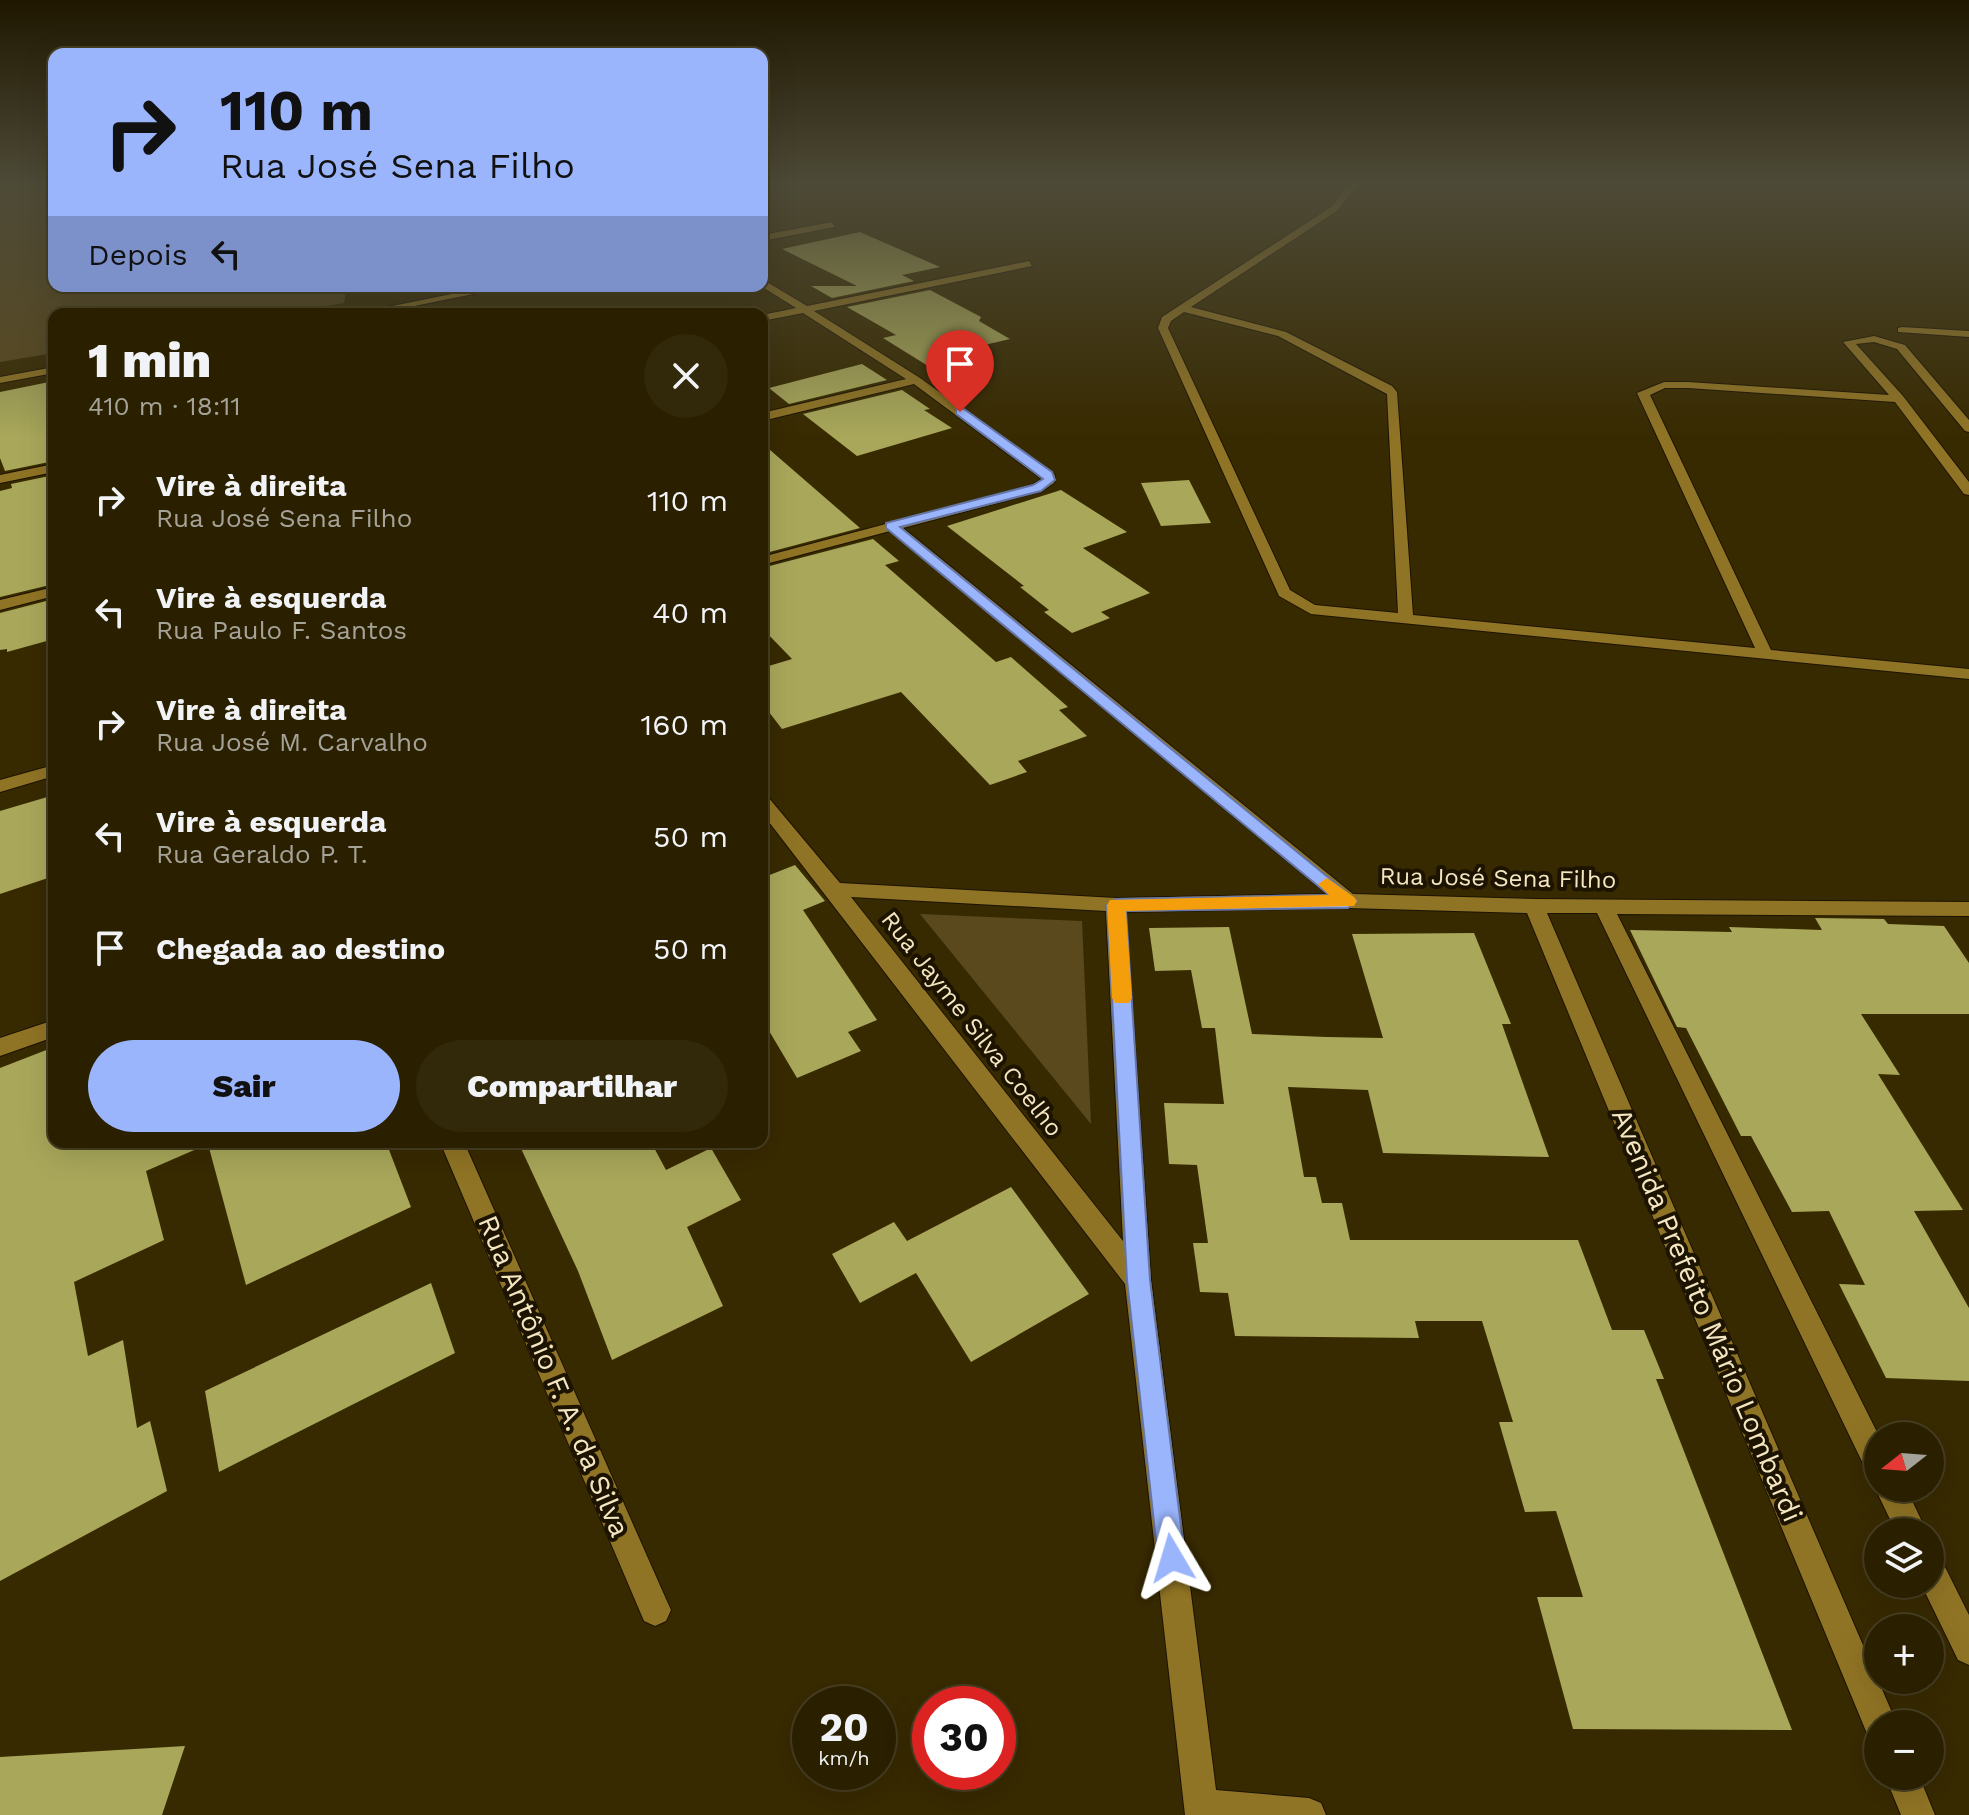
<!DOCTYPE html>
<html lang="pt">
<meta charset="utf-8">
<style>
:root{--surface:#2a2000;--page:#32280a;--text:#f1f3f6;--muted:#a5a399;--line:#463e22;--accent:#9bb5fd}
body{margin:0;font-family:"Work Sans",sans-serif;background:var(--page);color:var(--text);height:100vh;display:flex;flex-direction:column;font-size:30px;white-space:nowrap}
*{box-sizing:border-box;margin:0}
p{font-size:26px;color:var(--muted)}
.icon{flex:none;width:44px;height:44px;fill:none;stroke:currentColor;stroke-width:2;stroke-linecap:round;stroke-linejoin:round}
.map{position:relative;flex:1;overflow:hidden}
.panel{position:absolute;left:48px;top:308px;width:720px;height:840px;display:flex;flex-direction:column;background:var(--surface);border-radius:16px;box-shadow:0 8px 32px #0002,0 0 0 2px var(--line)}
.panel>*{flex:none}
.banner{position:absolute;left:48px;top:48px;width:720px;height:244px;border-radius:16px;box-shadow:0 8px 32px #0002,0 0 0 2px var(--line);background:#9bb5fd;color:#111;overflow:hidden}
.needle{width:52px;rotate:253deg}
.buttons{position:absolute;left:1864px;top:1422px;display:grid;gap:16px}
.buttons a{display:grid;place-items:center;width:80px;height:80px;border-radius:50%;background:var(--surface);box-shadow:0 8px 32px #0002,0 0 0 2px var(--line);font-size:40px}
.speed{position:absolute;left:792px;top:1686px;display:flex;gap:16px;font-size:40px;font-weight:700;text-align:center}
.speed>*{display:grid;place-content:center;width:104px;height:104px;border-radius:50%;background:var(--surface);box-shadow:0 8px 32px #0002,0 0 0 2px var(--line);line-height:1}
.speed small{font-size:20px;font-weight:400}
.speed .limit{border:12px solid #d22;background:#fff;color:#111}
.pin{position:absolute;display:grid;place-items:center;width:68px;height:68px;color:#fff;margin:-82px -34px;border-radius:50% 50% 50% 0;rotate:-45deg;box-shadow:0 0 8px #0007}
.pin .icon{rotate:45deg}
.me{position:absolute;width:88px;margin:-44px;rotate:353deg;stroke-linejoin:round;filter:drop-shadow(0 0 6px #0008)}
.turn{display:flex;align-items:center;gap:28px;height:168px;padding:0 40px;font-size:36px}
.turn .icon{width:104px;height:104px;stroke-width:2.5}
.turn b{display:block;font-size:56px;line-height:68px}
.then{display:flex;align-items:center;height:76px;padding:0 40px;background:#0003;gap:16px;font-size:30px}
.round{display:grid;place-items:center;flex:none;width:84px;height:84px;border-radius:42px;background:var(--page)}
.overview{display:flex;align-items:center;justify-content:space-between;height:136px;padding:0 40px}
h1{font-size:48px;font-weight:800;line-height:60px}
.cta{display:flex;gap:16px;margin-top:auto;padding:16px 40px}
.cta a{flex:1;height:92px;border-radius:48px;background:var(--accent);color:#111;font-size:32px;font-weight:800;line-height:92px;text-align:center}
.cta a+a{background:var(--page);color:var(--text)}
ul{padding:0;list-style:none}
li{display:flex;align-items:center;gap:24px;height:112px;padding:0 40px}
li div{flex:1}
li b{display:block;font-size:30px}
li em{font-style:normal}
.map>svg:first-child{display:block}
</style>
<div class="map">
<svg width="1969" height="1815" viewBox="0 0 1969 1815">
<rect width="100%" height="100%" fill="#382a00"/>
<path fill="#5a491d" d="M0,183h54v103h293l-3,17 -64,11h-226v39l-54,9z
M920,914l162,7 9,203z"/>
<path fill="#a8a75a" d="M860,232l80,35 -38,8 12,6 -82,17 -21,-12h46l-75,-37z
M930,290l51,27 -2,4 31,18 -43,10 20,14 -46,11 -58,-36 13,-3 -49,-28z
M862,364l25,16 -98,24 -20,-16z
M54,381v80l-49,10 -5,-13v-66z
M902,390l28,19 -6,1 28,18 -95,28 -54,-42z
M762,443l98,85 -98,26z
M54,475v109l-54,13v-106l12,-3 -1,-4z
M1189,480l22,43 -50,3 -20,-43z
M1061,490l66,42 -44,16 67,45 -49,19 9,6 -38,15 -28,-21 5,-2 -29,-23 4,-1 -77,-60z
M873,539l26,22 -14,4 111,97 15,-5 57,50 -9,3 28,26 -69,25 9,11 -37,13 -89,-93 -119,37 -20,-26v-35l30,-9 -30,-31v-60z
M54,599v40l-47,13v-3l-7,1v-37z
M54,795v81l-54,18v-83z
M795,865l30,36 -22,9 74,110 -29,12 13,19 -64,27 -35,-59v-141z
M1815,918l69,1 4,5 56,2 25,37v51h-108l39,61 -22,-1 85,136 -49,1 55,97v73l-83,-3 -47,-94 26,1 -36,-74 -37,1 -41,-76h-10l-55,-108 -9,-1 -47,-97 102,2 -3,-5 93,3z
M1229,927l23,107 74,3 57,1 -31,-104 122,-1 37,91h-9l47,133 -166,-4 -15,-63 -80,-3 16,90h12l6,26h20l8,37h228l34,90h32l20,49h-8l136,351 -219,-1 -36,-132h46l-27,-86 -31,1 -26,-90h14l-31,-101h-67l4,17 -184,-2 -7,-43 -28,-1 -7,-49h15l-11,-78 -28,-1 -5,-61 60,1 -9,-76h-13l-11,-58 -36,1 -6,-43z
M54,1047v95h332l25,65 -165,78 -38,-141 -62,27 18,69 -90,42 14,74 35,-16 14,88 13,-7 17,70 -167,90v-513z
M518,1142h133l15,28 45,-22 30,52 -54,27 36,79 -111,54 -34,-89z
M1011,1187l78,107 -118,68 -55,-89 -56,30 -28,-49 62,-32 13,19z
M431,1283l24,70 -236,119 -14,-81z
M185,1746l-23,69h-162v-58z"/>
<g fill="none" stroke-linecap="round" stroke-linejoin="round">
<g stroke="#1c1300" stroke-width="2">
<path id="minor" d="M1350,183h9l-22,28 -146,96 95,25 106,54 5,6 16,223 342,33 -118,-255 27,-11h24l201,13 -46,-53 31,-6 31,9 64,75v12l-4,-1 -68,-82 -23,-7 -18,2 47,52 66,86v13l-5,-1 -69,-92 -207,-14h-23l-15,7 121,255 198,19v10l-658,-65 -32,-18 -121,-268 4,-11 169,-110zM1184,312l94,24 109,58 11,219 -83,-8 -25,-15 -122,-262 3,-7z
M832,222l3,5 -73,14v-6z
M1029,261l3,5 -218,45 106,67 135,97 -1,8 -12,8 -139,37 450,366 181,5 435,3v14l-352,-2 262,522 -1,42 -10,-4 -271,-561h-50l350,811h-19v16l-10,-4 -341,-823 -179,-5 -222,4 25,368 65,510 93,8 12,5 5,12h-141l-60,-531 -363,-471v-18l6,2 72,86 276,15 211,-4 -437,-363 -128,34v-8l270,-72 10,-6 -128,-95 -152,37v-8l144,-34 -103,-66 -41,8v-6l34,-7 -35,-22 1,-7 45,27zM851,897l255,14 17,330z
M491,286h21l-137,28h-22z
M1902,327l67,4v6l-71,-5v-4z
M54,367v6l-54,10v-6z
M54,464v8l-54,11v-8z
M54,587v9l-54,14v-10z
M54,765v11l-54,16v-12z
M54,1020v17l-54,19v-18z
M440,1142h24l202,457 5,11 -5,11 -11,5 -11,-5z
M1878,1482v6h28l21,44h-31l-21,-44z
M1930,1555l11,4 28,56v50l-11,-5 -37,-76h9z
M1885,1776h34l16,39h-34z"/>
</g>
<use href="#minor" fill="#907425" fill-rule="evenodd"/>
</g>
<linearGradient id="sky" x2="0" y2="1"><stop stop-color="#1f1700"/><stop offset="0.42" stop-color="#4d4a37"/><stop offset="1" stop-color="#4d4a37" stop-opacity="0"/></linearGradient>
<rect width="1969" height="437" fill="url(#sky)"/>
<path fill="#9bb5fd" stroke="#6576a4" stroke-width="2" d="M956,409h8l88,63 3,8 -14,11 -141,36 457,374 -9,7 -222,3 24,369 35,278 -4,10 -9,4 -10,-4 -4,-10 -31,-278 -20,-375 9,-6 213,-4 -443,-367v-5l147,-38 10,-6 -87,-65z"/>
<path fill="#f59e0b" d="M1327,878l27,19 3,4 -3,5 -228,5 6,87 -3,5h-14l-3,-5 -5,-93 3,-5 219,-5 -11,-11z"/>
<g text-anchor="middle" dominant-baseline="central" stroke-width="8" stroke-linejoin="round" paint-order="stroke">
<g font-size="24" fill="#f5e6c2" stroke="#1c1300">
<text transform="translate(1498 878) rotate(1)">Rua José Sena Filho</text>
<text transform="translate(972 1024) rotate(52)">Rua Jayme Silva Coelho</text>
</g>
<g font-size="28" fill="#f5e6c2" stroke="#1c1300">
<text transform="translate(1707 1315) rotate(67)">Avenida Prefeito Mário Lombardi</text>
<text transform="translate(554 1376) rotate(67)">Rua Antônio F. A. da Silva</text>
</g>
</g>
</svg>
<div class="buttons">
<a><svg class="needle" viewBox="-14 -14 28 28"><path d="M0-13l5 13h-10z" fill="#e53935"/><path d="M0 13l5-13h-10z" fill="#a5a399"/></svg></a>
<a><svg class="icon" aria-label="layers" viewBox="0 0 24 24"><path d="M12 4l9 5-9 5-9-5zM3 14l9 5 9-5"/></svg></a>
<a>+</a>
<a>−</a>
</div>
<div class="speed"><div>20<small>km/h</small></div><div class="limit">30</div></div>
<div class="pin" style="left:960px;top:412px;background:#d93025"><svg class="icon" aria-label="arrive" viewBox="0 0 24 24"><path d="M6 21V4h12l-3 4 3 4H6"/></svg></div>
<svg class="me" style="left:1172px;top:1558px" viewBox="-20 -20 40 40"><path d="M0-17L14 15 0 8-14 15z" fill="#9bb5fd" stroke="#fff" stroke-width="4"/></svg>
<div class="banner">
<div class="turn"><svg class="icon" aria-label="right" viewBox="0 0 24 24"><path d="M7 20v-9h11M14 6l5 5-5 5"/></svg><div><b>110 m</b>Rua José Sena Filho</div></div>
<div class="then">Depois<svg class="icon" aria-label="left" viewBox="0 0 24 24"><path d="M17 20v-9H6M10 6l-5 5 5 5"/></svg></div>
</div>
<section class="panel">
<div class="overview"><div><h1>1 min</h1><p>410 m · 18:11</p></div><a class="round"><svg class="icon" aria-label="close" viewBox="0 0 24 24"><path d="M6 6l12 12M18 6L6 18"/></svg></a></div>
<ul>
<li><svg class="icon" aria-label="right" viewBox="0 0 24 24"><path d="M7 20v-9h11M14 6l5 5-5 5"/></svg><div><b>Vire à direita</b><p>Rua José Sena Filho</p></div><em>110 m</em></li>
<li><svg class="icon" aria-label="left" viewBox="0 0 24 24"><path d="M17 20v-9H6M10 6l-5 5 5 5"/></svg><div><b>Vire à esquerda</b><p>Rua Paulo F. Santos</p></div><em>40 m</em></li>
<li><svg class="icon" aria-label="right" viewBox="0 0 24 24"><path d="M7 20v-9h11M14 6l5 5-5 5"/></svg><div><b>Vire à direita</b><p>Rua José M. Carvalho</p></div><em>160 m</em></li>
<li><svg class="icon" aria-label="left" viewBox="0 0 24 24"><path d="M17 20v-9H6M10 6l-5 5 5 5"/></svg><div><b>Vire à esquerda</b><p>Rua Geraldo P. T.</p></div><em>50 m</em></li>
<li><svg class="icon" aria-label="arrive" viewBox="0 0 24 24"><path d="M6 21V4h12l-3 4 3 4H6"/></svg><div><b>Chegada ao destino</b></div><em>50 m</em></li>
</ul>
<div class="cta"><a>Sair</a><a>Compartilhar</a></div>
</section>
</div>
